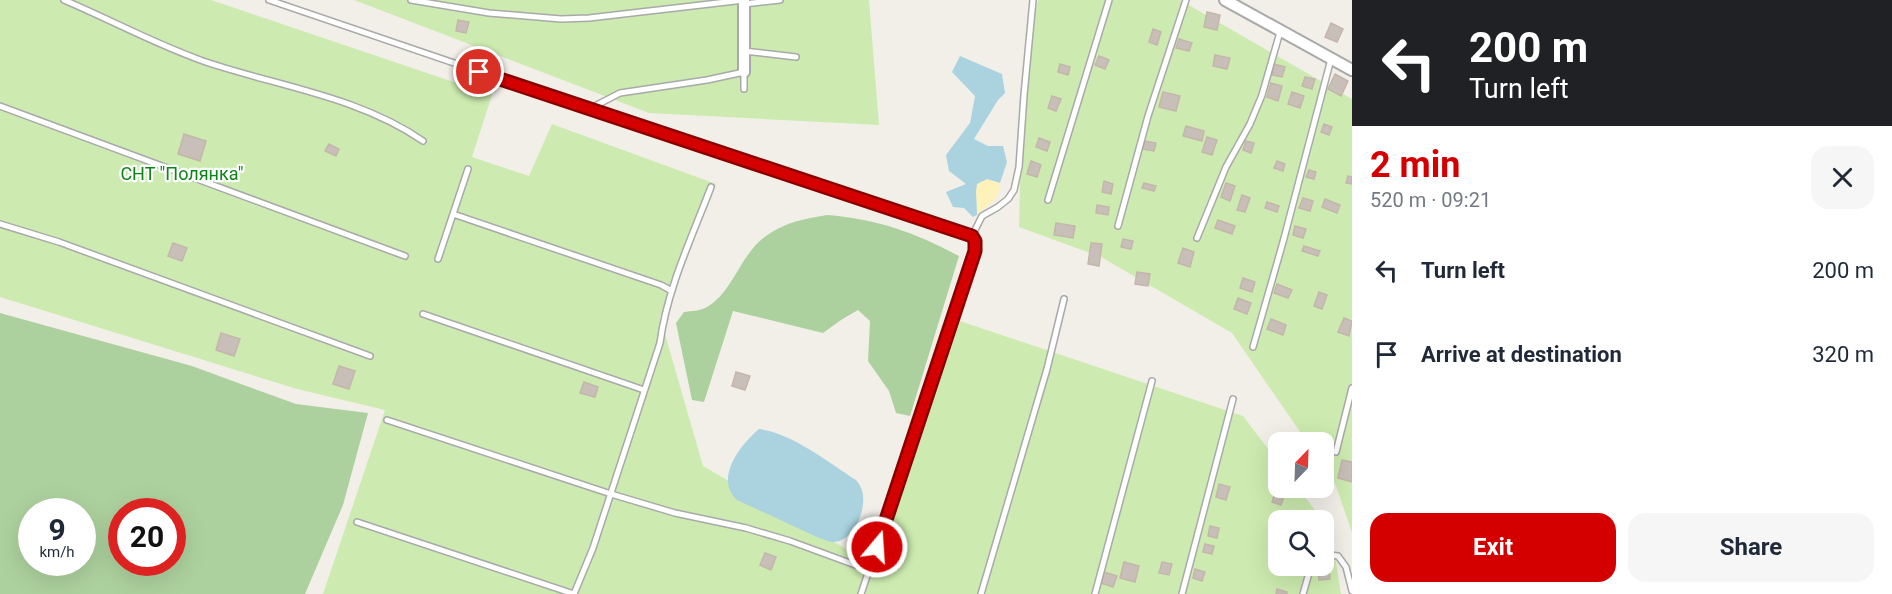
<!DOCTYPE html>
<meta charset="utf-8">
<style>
:root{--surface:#fff;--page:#f6f6f7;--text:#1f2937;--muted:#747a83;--accent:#d40000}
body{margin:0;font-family:Roboto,sans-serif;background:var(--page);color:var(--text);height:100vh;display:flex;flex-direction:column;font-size:22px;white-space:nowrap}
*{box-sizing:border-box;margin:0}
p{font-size:20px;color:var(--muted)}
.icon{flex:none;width:33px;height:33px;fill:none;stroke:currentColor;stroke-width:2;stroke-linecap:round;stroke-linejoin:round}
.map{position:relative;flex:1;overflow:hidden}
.sheet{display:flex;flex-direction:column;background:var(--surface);width:540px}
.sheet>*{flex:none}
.banner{background:#202124;color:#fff;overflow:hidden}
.needle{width:39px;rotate:23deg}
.tools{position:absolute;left:1268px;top:432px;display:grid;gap:12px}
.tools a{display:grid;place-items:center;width:66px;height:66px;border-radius:12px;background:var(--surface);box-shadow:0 6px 24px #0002;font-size:30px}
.speed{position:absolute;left:18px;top:498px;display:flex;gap:12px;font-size:30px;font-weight:700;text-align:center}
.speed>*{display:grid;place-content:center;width:78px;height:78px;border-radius:50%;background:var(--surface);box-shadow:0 6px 24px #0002;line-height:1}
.speed small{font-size:15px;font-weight:400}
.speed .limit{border:9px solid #d22;background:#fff;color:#111}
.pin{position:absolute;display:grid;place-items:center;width:51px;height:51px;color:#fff;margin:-26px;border:3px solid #fff;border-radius:50%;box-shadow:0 2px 6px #0007}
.me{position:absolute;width:66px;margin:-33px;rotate:18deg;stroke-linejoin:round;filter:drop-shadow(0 0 4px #0008)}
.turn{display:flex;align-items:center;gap:21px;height:126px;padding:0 18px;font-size:27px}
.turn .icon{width:78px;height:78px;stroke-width:2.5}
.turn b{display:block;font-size:42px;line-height:51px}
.round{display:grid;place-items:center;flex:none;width:63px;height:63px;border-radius:18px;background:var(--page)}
.overview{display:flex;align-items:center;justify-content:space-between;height:102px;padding:0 18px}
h1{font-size:36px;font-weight:700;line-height:45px;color:var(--accent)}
.primary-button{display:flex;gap:12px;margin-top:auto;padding:12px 18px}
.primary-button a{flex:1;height:69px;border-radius:18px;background:var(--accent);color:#fff;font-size:24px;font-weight:700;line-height:69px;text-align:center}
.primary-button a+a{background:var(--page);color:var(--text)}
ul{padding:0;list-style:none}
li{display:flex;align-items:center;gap:18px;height:84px;padding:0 18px}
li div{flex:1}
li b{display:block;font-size:22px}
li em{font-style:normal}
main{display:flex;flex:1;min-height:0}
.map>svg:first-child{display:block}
</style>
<main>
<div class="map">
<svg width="1352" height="594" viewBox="0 0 1352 594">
<rect width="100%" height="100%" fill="#f2efe9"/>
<path fill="#cdebb0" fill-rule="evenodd" d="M0,0h211l281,95 -20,62 57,19 23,-52 164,60 -56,133 43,149 162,94 92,-240 286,96 35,46v26h20l33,43 10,63h-1018l62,-184 -88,-21 -297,-92zM1278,520h45v46h-45z
M354,0h515l10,125 -230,-12z
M1038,0h142l172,99v434l-17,-50 -12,-18v-23h-16l-75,-109 -131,-76 -82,-30 4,-161z"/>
<path fill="#add19e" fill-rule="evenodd" d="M827,215c50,4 87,17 132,41l-49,160 -14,-3 -7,-22 -21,-30 2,-40 -12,-11 -17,10 -18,13 -90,-22 -29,91 -12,-2 -16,-77 8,-11c7,-1 17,-1 23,-5 27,-16 33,-53 59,-71 19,-14 38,-17 61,-21z
M0,313l192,53 104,38 72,9 -25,92 -38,89h-305zM32,512h50v50h-50zM122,512h50v50h-50z"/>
<path fill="#fff1ba" d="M987,179l13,4c-2,21 -11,19 -23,32l-1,-24 1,-7z"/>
<path fill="#aad3df" d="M960,56l42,18 3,19 -7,7 -24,39 14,7h15l4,16 -7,21 -13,-4 -10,5 -1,7 1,24 -4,2 -9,-9 -11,-1 -7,-15 20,-8 -17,-13 -3,-16 24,-32 5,-27 -23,-24z
M759,429c33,4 69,33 97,51 2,2 4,5 5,8 8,17 -6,54 -28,54 -4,0 -10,-3 -14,-4l-82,-38c-23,-21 3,-55 22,-71z"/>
<path fill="#c7bfb8" stroke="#c4b6ab" stroke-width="1.5" d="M1207,12l13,3 -3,15 -13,-3z
M458,20l11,2 -3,11 -10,-2z
M1331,23l12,6 -6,13 -12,-5z
M1153,29l8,3 -4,13 -8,-3z
M1179,39l13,4 -3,8 -13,-3z
M1215,55l15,3 -3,11 -14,-3z
M1099,56l10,4 -4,9 -10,-4z
M1060,64l10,3 -2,8 -10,-3z
M1274,64l11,3 -3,10 -10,-2z
M1335,74l13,7 -7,15 -13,-7z
M1305,77l10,2 -3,10 -10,-3z
M1271,83l11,3 -4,15 -11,-4z
M1163,92l17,4 -4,15 -17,-4z
M1292,92l12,4 -4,12 -12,-4z
M1052,96l9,3 -5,12 -8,-3z
M1324,124l8,3 -3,8 -8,-3z
M1186,126l18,5 -2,10 -19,-5z
M184,134l22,7 -6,20 -22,-7z
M1207,137l10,3 -5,15 -10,-3z
M1039,138l11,4 -3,9 -11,-4z
M1144,141l12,2 -2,8 -12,-2z
M1246,141l8,2 -3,10 -8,-3z
M329,144l10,5 -3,7 -11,-5z
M1031,161l10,4 -4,12 -10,-3z
M1277,161l8,3 -2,7 -9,-3z
M1309,170l7,2 -2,7 -8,-2z
M1348,176l4,1v7l-6,-1z
M1104,181l9,3 -2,10 -9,-2z
M1144,183l12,3 -2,5 -12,-3z
M1226,183l9,3 -5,15 -9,-4z
M1242,195l8,3 -5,14 -8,-2z
M1303,198l10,3 -3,10 -11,-3z
M1325,199l15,6 -3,8 -15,-6z
M1267,202l12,4 -2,6 -12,-4z
M1097,205l12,2 -1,8 -12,-2z
M1218,220l17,6 -3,8 -17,-6z
M1056,223l19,3 -2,12 -19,-3z
M1295,226l11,3 -3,9 -10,-3z
M1123,239l10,2 -2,8 -10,-2z
M173,243l14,5 -5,13 -14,-5z
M1091,243l11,1 -3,22 -11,-2z
M1304,246l16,5 -2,5 -16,-5z
M1183,248l11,4 -4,15 -12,-4z
M1137,272l13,2 -2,12 -13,-2z
M1243,278l12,4 -3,10 -12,-4z
M1277,284l15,6 -4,8 -14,-5z
M1319,292l8,3 -5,14 -8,-3z
M1238,298l13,5 -4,11 -13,-5z
M1344,318l8,3 -3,15 -11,-4z
M1271,319l15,6 -3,10 -16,-6z
M221,333l19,6 -6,17 -18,-6z
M339,366l16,5 -6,18 -16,-5z
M736,372l14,4 -5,14 -13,-4z
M584,382l14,5 -3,10 -15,-4z
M1342,460l10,2v20l-14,-4z
M1219,484l11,3 -4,13 -10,-3z
M1277,487l9,3 -5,15 -9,-3z
M1210,526l9,2 -2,10 -9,-2z
M1205,544l9,2 -2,8 -9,-2z
M765,553l11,4 -5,13 -11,-5z
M1124,562l15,4 -4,16 -15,-4z
M1162,562l10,2 -3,11 -10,-2z
M1281,566h12l-2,9 -11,-2z
M1329,568l1,11 -11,1 -1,-11z
M1195,569l10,3 -3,9 -9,-3z
M1104,572l13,4 -4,11 -12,-4z
M1277,589l10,3v2h-11z"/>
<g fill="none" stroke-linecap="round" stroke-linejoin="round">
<g stroke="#a9a9a9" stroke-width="8">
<path id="service" d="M64,0c47,20 91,44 139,61 73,25 155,35 220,80
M269,0l320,109 383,127 4,5 -1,10 -114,343
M411,0l78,13 72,6 28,-1 155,-18
M744,4l36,-4
M744,51l52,6
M0,106l405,150
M589,109l31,-16 87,-13 37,-8v17
M1048,200l61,-200
M453,214l208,71 11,6
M0,224l59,18 311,114
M1118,226l30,-110 38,-116
M972,236l10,-20 16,-9 10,-8 6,-9 5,-23 5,-72 9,-95
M1197,238l29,-71 24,-43 12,-29 18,-63
M438,259l30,-90
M423,314l221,76
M1253,347l30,-105 48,-183
M387,420l224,74 64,19 71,15 44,13 79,29
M1336,452l16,-64
M357,522l217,72
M1323,558l8,-3 7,1 8,11 6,24
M574,594l19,-46 67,-205c7,-54 32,-106 51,-156
M981,594l66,-225 17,-70
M1095,594l57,-213
M1182,594l51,-195
M1303,594l8,-28"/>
</g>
<g stroke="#a9a9a9" stroke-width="14">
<path id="minor" d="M1225,0l127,70
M744,72v-72"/>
</g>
<use href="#service" stroke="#fff" stroke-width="5"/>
<use href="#minor" stroke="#fff" stroke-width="10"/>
</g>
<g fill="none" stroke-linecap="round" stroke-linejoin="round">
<g stroke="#8a0000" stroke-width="15">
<path id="route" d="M479,72l493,164 3,5v10l-98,296"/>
</g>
<use href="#route" stroke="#d40000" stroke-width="10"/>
</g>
<g text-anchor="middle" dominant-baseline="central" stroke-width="4.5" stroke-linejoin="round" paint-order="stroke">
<g font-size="18" fill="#0c8416" stroke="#fff">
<text x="182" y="173">СНТ "Полянка"</text>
</g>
</g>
</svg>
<div class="tools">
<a><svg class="needle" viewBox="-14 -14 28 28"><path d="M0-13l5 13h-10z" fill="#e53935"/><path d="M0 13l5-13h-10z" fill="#747a83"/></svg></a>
<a><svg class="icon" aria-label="search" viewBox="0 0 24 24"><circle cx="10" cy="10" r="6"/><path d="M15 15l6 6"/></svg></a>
</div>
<div class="speed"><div>9<small>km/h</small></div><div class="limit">20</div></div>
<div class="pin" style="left:479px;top:72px;background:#d93025"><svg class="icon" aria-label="arrive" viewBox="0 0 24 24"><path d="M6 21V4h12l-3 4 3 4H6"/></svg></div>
<svg class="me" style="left:877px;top:547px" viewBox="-20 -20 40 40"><circle r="17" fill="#d40000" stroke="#fff" stroke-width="3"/><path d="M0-11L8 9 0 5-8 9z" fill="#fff"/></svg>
</div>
<section class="sheet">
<div class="banner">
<div class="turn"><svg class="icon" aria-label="left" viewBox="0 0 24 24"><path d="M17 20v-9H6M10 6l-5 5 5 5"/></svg><div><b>200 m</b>Turn left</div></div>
</div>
<div class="overview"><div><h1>2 min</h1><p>520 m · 09:21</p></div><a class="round"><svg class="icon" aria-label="close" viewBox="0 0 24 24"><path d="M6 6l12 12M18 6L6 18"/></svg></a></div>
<ul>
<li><svg class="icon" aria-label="left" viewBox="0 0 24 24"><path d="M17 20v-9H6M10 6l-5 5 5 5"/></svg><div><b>Turn left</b></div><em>200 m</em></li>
<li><svg class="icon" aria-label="arrive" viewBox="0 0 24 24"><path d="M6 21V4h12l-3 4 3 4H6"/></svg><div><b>Arrive at destination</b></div><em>320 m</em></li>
</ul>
<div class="primary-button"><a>Exit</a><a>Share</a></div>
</section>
</main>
